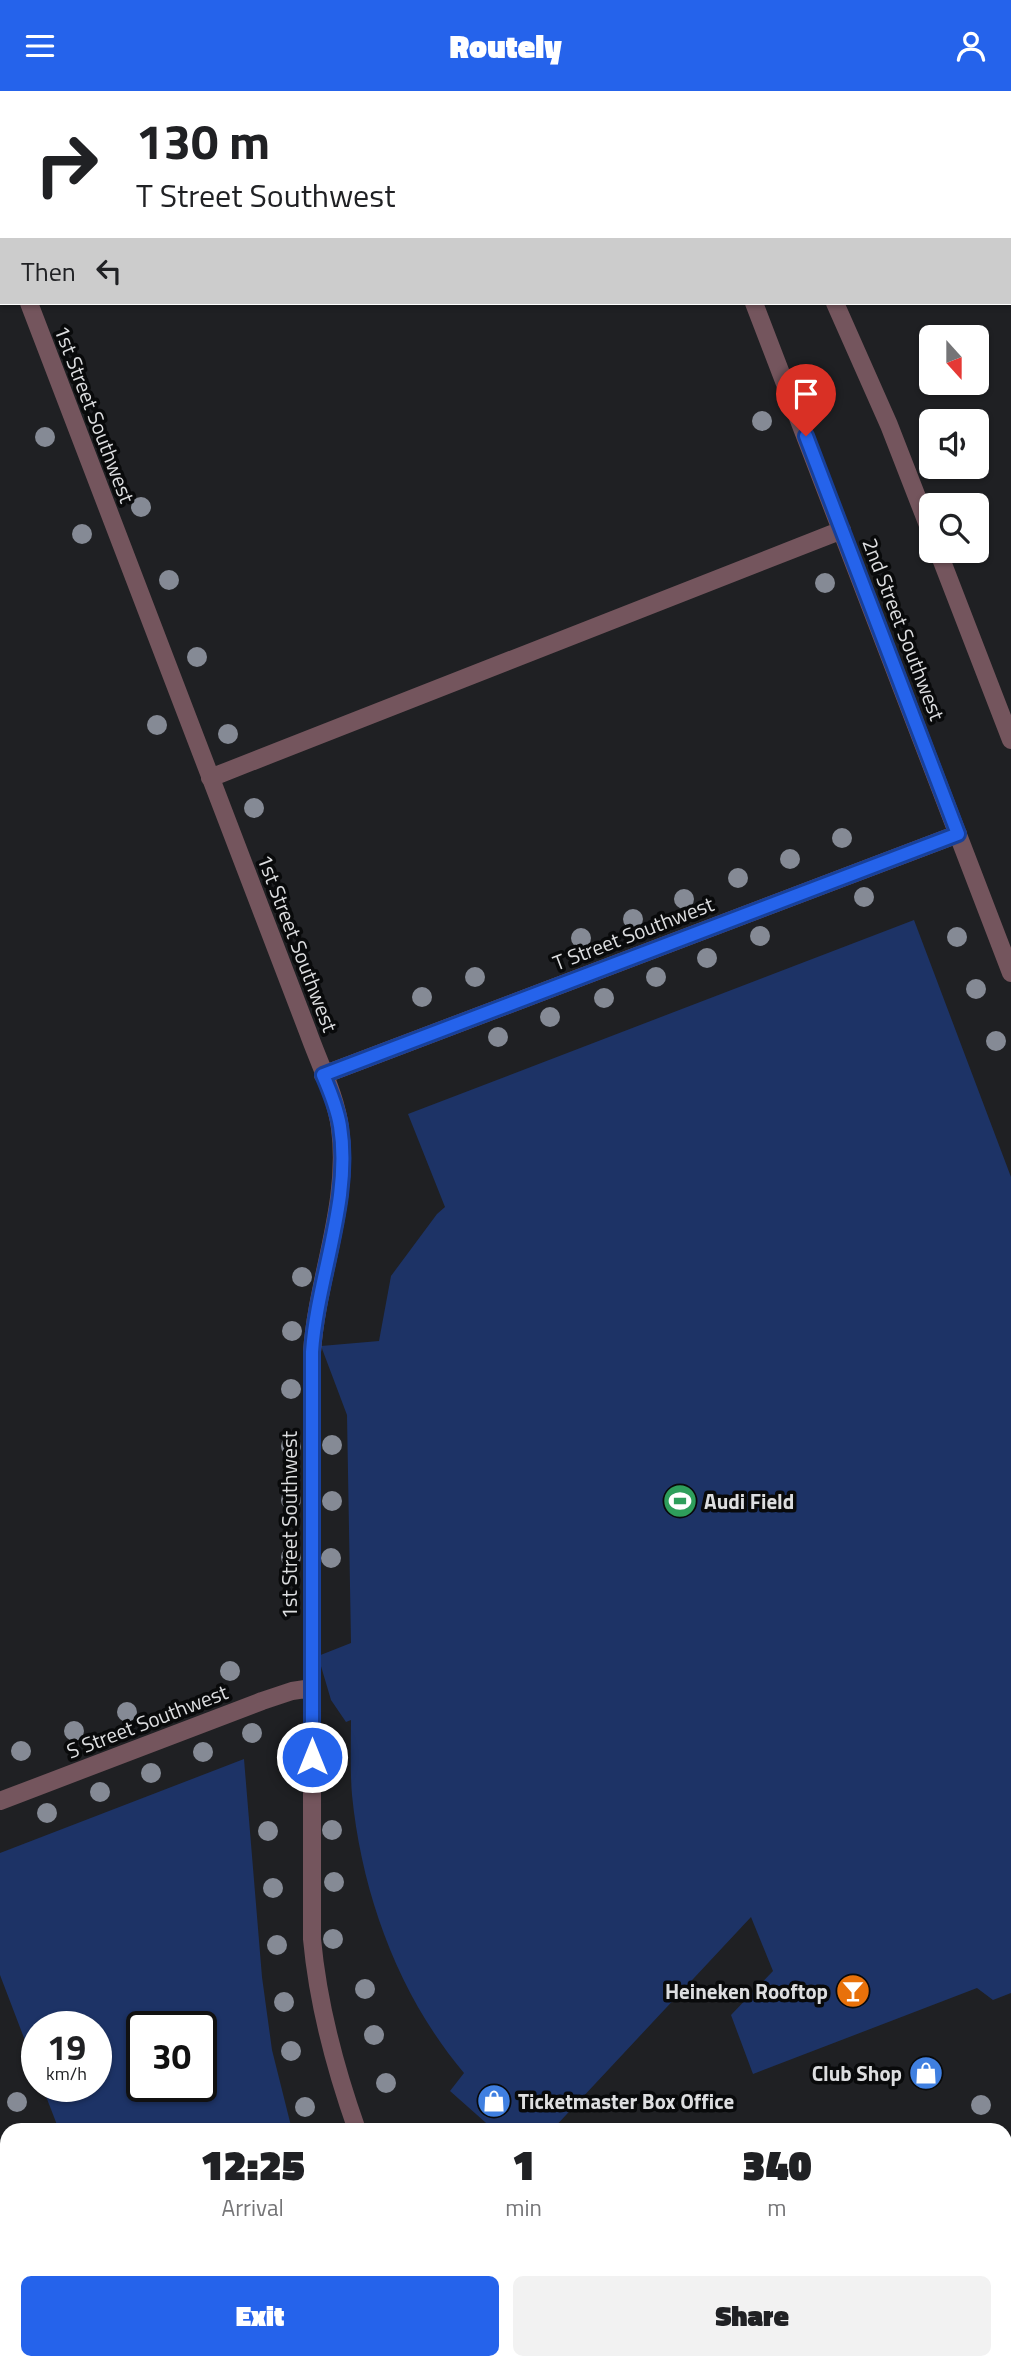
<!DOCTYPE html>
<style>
:root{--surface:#fff;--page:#f2f2f2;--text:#202124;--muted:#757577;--accent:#2563eb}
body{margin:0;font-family:"Titillium Web",sans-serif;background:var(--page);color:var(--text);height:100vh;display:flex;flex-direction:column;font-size:26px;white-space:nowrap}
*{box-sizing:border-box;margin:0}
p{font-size:23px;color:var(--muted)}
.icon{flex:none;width:38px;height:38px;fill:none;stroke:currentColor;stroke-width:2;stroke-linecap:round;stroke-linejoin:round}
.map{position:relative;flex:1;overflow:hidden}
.drawer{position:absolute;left:0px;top:2032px;width:1012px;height:247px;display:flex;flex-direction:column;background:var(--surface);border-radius:21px 21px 0 0;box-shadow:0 2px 5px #0004}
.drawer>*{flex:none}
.guide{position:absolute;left:0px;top:0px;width:1012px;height:214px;box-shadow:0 2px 5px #0004;background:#fff;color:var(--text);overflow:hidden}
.needle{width:46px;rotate:159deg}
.buttons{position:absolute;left:919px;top:234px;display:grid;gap:14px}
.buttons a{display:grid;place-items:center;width:70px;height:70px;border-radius:10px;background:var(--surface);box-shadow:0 2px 5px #0004;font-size:35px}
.speed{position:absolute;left:21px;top:1920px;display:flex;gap:14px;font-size:35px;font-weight:700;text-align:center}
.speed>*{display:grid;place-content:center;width:91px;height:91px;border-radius:50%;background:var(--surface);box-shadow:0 2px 5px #0004;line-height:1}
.speed small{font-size:18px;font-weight:400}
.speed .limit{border:4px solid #111;border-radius:10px;background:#fff;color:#111}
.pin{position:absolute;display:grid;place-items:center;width:60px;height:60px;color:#fff;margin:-72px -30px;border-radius:50% 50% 50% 0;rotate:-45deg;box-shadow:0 0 7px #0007}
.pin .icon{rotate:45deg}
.me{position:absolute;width:77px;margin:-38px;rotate:0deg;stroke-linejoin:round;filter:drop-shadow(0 0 5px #0008)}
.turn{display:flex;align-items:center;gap:24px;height:147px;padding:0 21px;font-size:32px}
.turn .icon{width:91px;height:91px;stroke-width:2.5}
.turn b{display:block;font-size:49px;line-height:60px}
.then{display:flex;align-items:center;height:66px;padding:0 21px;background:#0003;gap:14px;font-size:26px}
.eta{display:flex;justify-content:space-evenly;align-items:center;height:119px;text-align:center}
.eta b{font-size:42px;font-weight:800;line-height:49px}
.button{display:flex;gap:14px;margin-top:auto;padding:14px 21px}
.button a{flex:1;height:80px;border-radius:10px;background:var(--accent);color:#fff;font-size:28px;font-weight:800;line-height:80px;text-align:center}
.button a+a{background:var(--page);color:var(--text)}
header{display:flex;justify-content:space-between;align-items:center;height:91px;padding:0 21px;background:var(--accent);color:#fff;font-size:32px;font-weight:800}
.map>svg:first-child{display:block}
</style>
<header><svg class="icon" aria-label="menu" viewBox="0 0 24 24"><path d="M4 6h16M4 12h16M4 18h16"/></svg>Routely<svg class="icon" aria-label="person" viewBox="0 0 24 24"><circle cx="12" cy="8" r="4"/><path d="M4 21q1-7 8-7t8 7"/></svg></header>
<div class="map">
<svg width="1011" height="2278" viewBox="0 0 1011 2278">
<rect width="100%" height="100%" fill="#1f2023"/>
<path fill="#1d3366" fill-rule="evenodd" d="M914,829l97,257v816l-18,7 -16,-12 -224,86 -22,-59 42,-44 -22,-54 -199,213h-58l-44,-39 14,-18c-65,-77 -102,-178 -112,-278 -2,-24 -1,-50 -1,-75l-5,2 -15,-22 -13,-44 33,-13 -4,-228 -26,-69 58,-5 12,-65 46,-62 8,-7 -37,-93z
M244,1668l18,218 10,73 20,80h-233l-17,-44h54v-59h-59v45l-37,-97v-122zM142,1936h59v59h-59z
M147,2272h124l-6,6h-115z
M302,2272h129l5,6h-140z
M554,2272h36l-6,6h-30l-4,-3z"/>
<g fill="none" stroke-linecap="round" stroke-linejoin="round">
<path stroke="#707174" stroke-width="4.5" stroke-dasharray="5 5" stroke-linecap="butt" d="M702,0v2
M280,2278l6,-6
M713,2278l7,-6"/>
<path stroke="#74555d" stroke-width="18" d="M671,0v2
M753,0v2
M0,60l2,-1
M0,132l2,5
M29,212l279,729c11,31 28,64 32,96 10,76 -23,149 -28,224v587c6,65 23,129 45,191
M754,212l257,670
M835,212l54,122 42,108
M938,460l73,189
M210,687l632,-248
M323,984l635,-241
M0,1710l262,-100 30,-10 20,-3
M0,2065l7,18
M1004,2086l7,-2
M78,2272l3,6
M495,2272l7,6
M812,2272l3,6
M675,2278l5,-6"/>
</g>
<g fill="#858a95">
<circle cx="762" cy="330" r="10"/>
<circle cx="45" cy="346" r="10"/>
<circle cx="141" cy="416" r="10"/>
<circle cx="82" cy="443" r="10"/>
<circle cx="169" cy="489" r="10"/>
<circle cx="825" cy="492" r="10"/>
<circle cx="197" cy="566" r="10"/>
<circle cx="157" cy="634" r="10"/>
<circle cx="228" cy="643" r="10"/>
<circle cx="254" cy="717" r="10"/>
<circle cx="842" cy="747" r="10"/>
<circle cx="790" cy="768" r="10"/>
<circle cx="738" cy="787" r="10"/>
<circle cx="864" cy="806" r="10"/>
<circle cx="684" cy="808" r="10"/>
<circle cx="633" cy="828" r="10"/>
<circle cx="760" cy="845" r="10"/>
<circle cx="957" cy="846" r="10"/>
<circle cx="581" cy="847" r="10"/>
<circle cx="707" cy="867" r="10"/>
<circle cx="475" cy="886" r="10"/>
<circle cx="656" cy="886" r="10"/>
<circle cx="976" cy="898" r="10"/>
<circle cx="422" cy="906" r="10"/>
<circle cx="604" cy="907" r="10"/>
<circle cx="550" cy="926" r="10"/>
<circle cx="498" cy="946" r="10"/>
<circle cx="996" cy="950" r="10"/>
<circle cx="302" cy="1186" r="10"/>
<circle cx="292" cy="1240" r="10"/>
<circle cx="291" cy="1298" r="10"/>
<circle cx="332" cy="1354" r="10"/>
<circle cx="291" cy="1355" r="10"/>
<circle cx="291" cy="1409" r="10"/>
<circle cx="332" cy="1410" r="10"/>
<circle cx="291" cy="1466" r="10"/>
<circle cx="331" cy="1467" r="10"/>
<circle cx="230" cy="1580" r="10"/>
<circle cx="127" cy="1621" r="10"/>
<circle cx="74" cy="1640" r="10"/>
<circle cx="252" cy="1642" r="10"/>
<circle cx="21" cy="1660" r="10"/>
<circle cx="203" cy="1661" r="10"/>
<circle cx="151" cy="1682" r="10"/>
<circle cx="100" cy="1701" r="10"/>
<circle cx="47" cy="1722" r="10"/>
<circle cx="332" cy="1739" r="10"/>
<circle cx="268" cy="1740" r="10"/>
<circle cx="334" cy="1791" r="10"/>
<circle cx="273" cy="1797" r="10"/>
<circle cx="333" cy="1848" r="10"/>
<circle cx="277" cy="1854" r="10"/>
<circle cx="365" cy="1898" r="10"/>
<circle cx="284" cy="1911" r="10"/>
<circle cx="374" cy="1944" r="10"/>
<circle cx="291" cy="1960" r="10"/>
<circle cx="386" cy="1992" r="10"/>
<circle cx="17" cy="2011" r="10"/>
<circle cx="981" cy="2014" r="10"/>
<circle cx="305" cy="2016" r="10"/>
</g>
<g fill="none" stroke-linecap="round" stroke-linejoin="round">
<g stroke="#184099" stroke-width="18">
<path id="route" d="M312,1666v-405c5,-74 40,-152 28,-226 -3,-18 -10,-35 -17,-51l635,-241 -152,-398"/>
</g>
<use href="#route" stroke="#2563eb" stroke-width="12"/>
</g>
<defs>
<g id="stadium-disc" transform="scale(1.75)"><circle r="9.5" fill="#2e9e5b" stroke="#090a0b"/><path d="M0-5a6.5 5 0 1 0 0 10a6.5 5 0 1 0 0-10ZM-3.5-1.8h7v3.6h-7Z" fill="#fff"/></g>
<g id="bar-disc" transform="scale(1.75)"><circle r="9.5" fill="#e8710a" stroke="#090a0b"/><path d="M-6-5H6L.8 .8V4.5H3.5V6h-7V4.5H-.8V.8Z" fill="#fff"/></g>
<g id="shop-disc" transform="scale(1.75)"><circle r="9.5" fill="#3f7fe0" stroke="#090a0b"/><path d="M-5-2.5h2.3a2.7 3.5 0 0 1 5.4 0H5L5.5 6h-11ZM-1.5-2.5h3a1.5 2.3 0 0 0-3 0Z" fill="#fff"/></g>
</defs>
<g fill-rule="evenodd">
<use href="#stadium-disc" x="680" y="1410"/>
<use href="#bar-disc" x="853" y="1900"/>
<use href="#shop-disc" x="926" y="1982"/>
<use href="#shop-disc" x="494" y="2010"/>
</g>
<g text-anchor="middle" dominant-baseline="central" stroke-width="7" stroke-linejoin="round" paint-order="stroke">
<g font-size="21" fill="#dddee0" stroke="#090a0b">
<text transform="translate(95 323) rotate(69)">1st Street Southwest</text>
<text transform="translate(904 538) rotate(69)">2nd Street Southwest</text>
<text transform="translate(633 842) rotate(-21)">T Street Southwest</text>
<text transform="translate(298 852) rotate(69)">1st Street Southwest</text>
<text transform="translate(289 1434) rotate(-90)">1st Street Southwest</text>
<text transform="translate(147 1630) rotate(-21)">S Street Southwest</text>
</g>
<g font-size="21" font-weight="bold" fill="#dddee0" stroke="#090a0b" text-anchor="start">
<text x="704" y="1410">Audi Field</text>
<text x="828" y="1900" text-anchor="end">Heineken Rooftop</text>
<text x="902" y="1982" text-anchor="end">Club Shop</text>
<text x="518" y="2010">Ticketmaster Box Office</text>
</g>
</g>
</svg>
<div class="buttons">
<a><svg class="needle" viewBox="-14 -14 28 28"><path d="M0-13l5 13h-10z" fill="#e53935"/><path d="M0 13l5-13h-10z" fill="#757577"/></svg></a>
<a><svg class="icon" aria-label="sound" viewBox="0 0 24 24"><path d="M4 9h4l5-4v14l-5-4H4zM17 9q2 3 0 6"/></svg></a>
<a><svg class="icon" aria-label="search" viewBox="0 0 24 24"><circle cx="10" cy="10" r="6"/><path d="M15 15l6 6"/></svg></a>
</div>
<div class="speed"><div>19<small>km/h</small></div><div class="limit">30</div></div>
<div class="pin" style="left:806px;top:345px;background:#d93025"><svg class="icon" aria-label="arrive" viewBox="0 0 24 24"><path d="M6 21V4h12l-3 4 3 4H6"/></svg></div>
<svg class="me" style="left:312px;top:1666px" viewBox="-20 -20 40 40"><circle r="17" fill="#2563eb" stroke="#fff" stroke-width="3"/><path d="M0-11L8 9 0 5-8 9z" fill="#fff"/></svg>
<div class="guide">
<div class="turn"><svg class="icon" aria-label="right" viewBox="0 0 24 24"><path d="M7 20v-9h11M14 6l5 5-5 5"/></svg><div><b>130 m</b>T Street Southwest</div></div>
<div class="then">Then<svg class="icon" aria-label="left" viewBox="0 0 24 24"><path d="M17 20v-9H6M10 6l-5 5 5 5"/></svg></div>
</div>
<section class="drawer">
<div class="eta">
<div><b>12:25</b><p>Arrival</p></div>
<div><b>1</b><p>min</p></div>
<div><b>340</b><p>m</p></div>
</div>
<div class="button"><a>Exit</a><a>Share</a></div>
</section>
</div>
